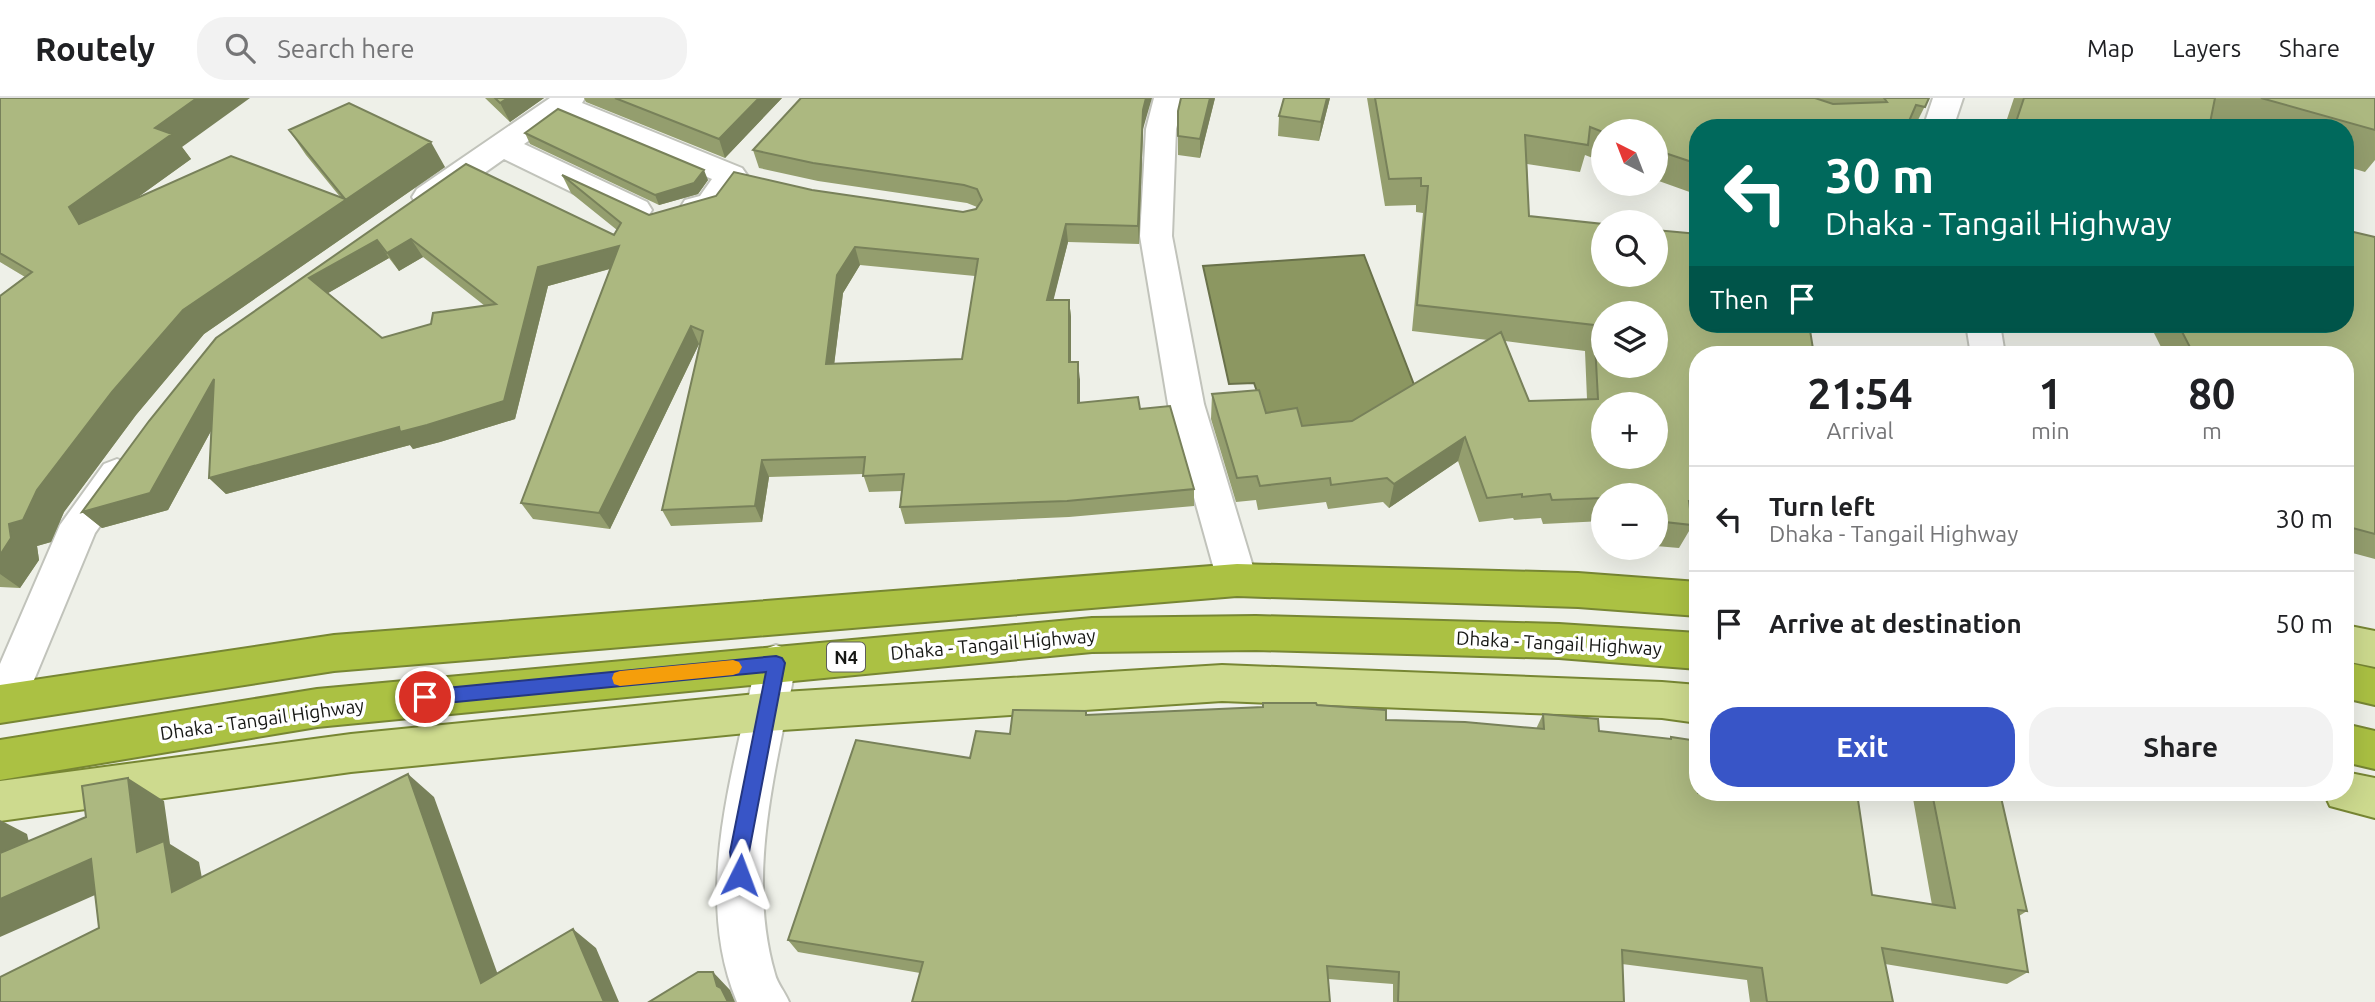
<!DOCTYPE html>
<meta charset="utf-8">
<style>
:root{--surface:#fff;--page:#f2f2f2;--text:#202124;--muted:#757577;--line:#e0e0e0;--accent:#3855c7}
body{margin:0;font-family:Ubuntu,sans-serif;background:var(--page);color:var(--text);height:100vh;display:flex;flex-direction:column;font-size:26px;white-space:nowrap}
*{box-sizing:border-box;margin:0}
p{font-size:23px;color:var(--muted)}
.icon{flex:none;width:38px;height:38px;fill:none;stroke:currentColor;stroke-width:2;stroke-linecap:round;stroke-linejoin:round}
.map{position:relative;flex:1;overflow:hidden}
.side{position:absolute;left:1689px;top:248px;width:665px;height:455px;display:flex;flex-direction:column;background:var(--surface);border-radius:28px;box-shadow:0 7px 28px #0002}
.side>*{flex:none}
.top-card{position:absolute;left:1689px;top:21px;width:665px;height:214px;border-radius:28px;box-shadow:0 7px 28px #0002;background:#00695c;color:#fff;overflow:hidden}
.needle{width:46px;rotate:318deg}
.buttons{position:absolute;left:1591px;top:21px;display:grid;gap:14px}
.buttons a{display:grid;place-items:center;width:77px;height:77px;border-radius:50%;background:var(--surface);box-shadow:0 7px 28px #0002;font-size:35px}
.pin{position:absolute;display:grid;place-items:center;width:60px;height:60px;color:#fff;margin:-30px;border:4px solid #fff;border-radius:50%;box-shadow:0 2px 7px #0007}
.me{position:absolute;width:77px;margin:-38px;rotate:3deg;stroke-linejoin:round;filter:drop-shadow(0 0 5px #0008)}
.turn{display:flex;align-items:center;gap:24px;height:147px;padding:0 21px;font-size:32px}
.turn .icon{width:91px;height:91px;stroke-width:2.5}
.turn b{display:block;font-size:49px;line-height:60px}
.then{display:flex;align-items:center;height:66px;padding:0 21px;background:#0003;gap:14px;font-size:26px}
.eta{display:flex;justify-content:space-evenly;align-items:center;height:119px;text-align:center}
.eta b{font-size:42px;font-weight:700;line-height:49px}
.cta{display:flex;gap:14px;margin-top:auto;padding:14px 21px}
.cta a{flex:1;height:80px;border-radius:28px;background:var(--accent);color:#fff;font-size:28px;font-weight:700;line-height:80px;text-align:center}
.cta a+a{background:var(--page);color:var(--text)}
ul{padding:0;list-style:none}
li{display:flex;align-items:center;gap:21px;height:105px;padding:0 21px;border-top:2px solid var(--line)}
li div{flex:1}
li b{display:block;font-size:26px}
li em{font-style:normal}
header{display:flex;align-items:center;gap:42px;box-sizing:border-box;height:98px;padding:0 35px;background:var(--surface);border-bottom:2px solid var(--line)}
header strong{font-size:33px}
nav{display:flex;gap:38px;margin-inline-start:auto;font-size:24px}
.search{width:490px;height:63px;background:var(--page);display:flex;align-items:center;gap:18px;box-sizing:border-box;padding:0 24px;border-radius:28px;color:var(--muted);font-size:26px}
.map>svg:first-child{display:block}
</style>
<header>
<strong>Routely</strong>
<div class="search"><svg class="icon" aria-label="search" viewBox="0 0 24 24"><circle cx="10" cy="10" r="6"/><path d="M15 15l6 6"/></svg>Search here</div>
<nav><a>Map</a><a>Layers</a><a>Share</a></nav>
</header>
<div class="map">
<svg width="2375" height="904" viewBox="0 0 2375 904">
<rect width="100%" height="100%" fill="#eef0e8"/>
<path fill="#8c9761" stroke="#69714a" stroke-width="2" d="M1364,157l54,140 -82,45 -64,-5 -18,-52 -25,1 -26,-118z"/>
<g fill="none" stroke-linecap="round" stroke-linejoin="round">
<g stroke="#c1c3bb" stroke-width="4">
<path id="minor" d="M550,0h35l-3,5 160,65 5,7 -25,37 -26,7 -11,-3 -5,-8 5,-8 15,-4 12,-17 -149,-62 -39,27 123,58 5,8 -5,8 -11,3 -11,-3 -121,-59 -65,46 -11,3 -11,-3 -5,-8 5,-8z
M1154,0h30l-8,31 -4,107 32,168 53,176 -6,12 -14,4 -14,-4 -6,-12 -49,-176 -28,-168 6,-107z
M1933,0h30l-10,30h-30z
M1966,226h34l5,31h-34z
M117,361l13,5 6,10 -41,59 -76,183 -15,6 -4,-2v-56l60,-139 44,-61z
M776,547l14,5 6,13c-18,101 -51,209 -21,311 2,9 10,18 14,28h-52c-45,-108 -3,-231 19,-339l6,-13z"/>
</g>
<g stroke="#778633" stroke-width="4">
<path id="major" d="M2345,527l30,6v36l-30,-6z
M1222,567l440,17 36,3v38l-36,-5 -440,-17 -455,30 -416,41 -351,49v-40l351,-47 416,-41z
M2345,674l30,6v40l-45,-12 -6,-13h21z"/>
</g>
<g stroke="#778633" stroke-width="4">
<path id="highway" d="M1237,466l341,9 120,9v34l-120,-9 -341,-11 -903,75 -334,52v-38l334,-50z
M1256,518l303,8 139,9v36l-139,-11 -303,-8 -164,2 -775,75 -317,53v-40l317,-51 775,-71z
M2345,564l30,7v36l-30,-7z
M2345,626l30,7v38l-30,-7z"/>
</g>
<use href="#minor" fill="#fff" fill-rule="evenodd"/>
<use href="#major" fill="#cdda8e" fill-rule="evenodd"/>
<use href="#highway" fill="#abc143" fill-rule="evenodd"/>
</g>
<path fill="#949e6e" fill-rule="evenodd" d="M0,0l182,49 9,12 -53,38 203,1 -35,-43 -17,-25 156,37 -241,167 -68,81 -72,97 -13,30 -14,4 2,14 -19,28 -20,-1v-291l25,-19 -25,-15z
M485,0h59l-34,24z
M584,0h198l-57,60 -139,-56z
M1215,0l-15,60 -22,-3v-19z
M1330,0l-11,43 -41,-5 1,-20z
M1367,0h562l-15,30h-216v67l-42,-15v-49h-53v31l-18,-7 -5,17 -53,-8 2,52 169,139v172l-6,-1 -13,22 -23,-2v-51h-53v26l-60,3 -2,-6 -27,2 -1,-2 -34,4 -21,-61 -69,47 -6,-6 -55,7 -2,-7 -68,8 -2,-10 -20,2 -25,-83 1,-25 90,32 50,-5 136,-81 -76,-9 11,-118 -7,-1v-7l-31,1zM1505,243l80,10 2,48 -58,2z
M2014,0h361v62l-10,12 -20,-6v-38h-129l-7,-2v2h-205z
M1143,31l-4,115 -71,-2 -15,58h16l2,17v45l9,18v23l60,6 54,80v17l-125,11 -164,7 -5,-17 2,-16 -33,1 -6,-18 -94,3 -7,45 -91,4 -9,-16 38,-165 -1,-1 -89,185 -77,-10 -12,-16 89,-234 -62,17 -33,133 -75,23 -27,7 -3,-4 -184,49 -17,-16 2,-47 -43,79 -66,18 -20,-16 384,-348 148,71 3,-5 -46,-37 -9,-18 87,40 163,-25 151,22 13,-3 1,-2 -10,-4 -149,-22 -59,-13 -6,-18zM423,159l62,49 -54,18 -49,14 -54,-45 61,-35 10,13zM860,167l115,11 -13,83 -128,5 9,-71z
M525,35l183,47 -10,14 -39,11 -129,-61z
M2375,139v322l-30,-8v-196h-180l-11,-22 8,-9h183z
M1317,607l69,15 150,9 7,-15 56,17 70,8 2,-2 201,158 60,10 -20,-112h88l27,118 -8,5 9,56 -21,12 -122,-20 8,38h-143l-3,-22 -125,-16 2,38h-231v-18l-65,-5 -408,-6 -122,-21 -10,-12 182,-182 40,-24 76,-23 1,4z"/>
<path fill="#78815a" d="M197,0h53l-68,49 9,12 -100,72 -12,-7 -10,-17 86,-79z
M508,0h36l-34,24 -10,-19z
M759,0h23l-57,60 -6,-19z
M1146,0h6l-9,31 -4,115 -1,-18 5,-116z
M1210,0h5l-15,60v-19z
M1327,0h3l-11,43 2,-19z
M431,44l14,25 -241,167 -68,81 -72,97 -13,30 -14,4 2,14 -19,28 -20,-14v-19l9,-31 28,-34 75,-98 71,-82z
M704,72l4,10 -10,14 -39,11 -4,-10z
M1066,126l2,18 -19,76 -2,-18z
M411,141l12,18 -24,14 -12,-18z
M377,142l12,18 -66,38 -14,-18z
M619,148l8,18 -79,22 -33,133 -75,23 -27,7 -3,-4 -184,49 -17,-16 190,-51 139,-160z
M855,149l5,18 -17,28 -11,89 -6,-18 11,-89z
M1069,202l2,17v63l-2,-18z
M691,228l8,18 -89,185 -11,-16z
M1078,264l2,18v40l-2,-17z
M214,281l16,17 -62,114 -66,18 -20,-16z
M1465,339l-7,24 -69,47 5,-24z
M762,362l7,17 -7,45 -7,-16z
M408,676l26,23 73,203 -26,-17z
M128,680l36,23 6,43 29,18 9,49 -36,-19 -35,-40z
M0,722l27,14 10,42 -37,-19z
M91,761l38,21 -129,57v-38z
M573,831l23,19 23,54h-15z
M713,874l17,18 5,12h-7l-11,-16z"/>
<path fill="#acb880" stroke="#78815a" stroke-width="2" fill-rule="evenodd" d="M0,0h197l-42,30 17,6 -103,73 10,17 152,-68 114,43 -56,-69 60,-27 82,39 -248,168 -71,82 -75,98 -14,30 -14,4 2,14 -11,17v-259l32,-24 -32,-19z
M495,0h13l-8,5z
M615,0h144l-40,41z
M801,0h345l-3,12 -5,116 -72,-2 -19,76h22v62h9v41l60,-6 2,12 30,-3 24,83 -127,12 -167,6 4,-33 -41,2 2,-19 -103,3 -7,46 -93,4 41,-179 -12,-5 -92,187 -78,-10 98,-257 -81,21 -34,134 -77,24 -27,7 -1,-5 -190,51 5,-99 -64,114 -68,19 67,-91 67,-83 250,-174 148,71 7,-12 -59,-48 87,40 67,-19 18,-24 78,18 151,22 13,-3 6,-9 -5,-11 -13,-4 -151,-22 -60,-13zM411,141l85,65 -63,9 -2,11 -49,14 -73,-60 68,-38 10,13zM855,149l123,12 -16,100 -136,5 11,-89z
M1181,0h29l-10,41 -22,-3v-25z
M1284,0h43l-6,24 -42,-6z
M1375,0h440l18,6 54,-2 -3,-4h45l-4,9 -9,-2 -10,23h-208v36l-42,-14v-19l-53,1 -13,-5 -2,18 -63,-10 4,81 74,8v51h53v-45l42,4v90h111l5,31h-116v146h-9l3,24 -36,-4v-26h-53v3l-51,2 -2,-6 -28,3v-3l-35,4 -22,-61 -71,47 -7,-6 -56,7 -1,-7 -70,8 -3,-10 -20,2 -25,-84 47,-4 7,23 31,-5 5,18 50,-5 149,-89 28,69 69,-2 -4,-74 -177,-20 11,-119h-7v-8l-32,1zM1603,215h53v53h-53zM1603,306h53v53h-53z
M2024,0h191l-6,30h-195z
M2261,0h114v32z
M558,11l146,61 -10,13 -39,12 -130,-62z
M2345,132l30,7v297l-30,-8v-171h-151l-16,-31h167z
M1263,605h53l1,2 69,5v10l79,2 79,7 -1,-15 55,5 1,12 72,8v-2l27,4v52h159l15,102 83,13 -23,-115h68l27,118 -9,-1 10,62 -146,-24 11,54h-126l-5,-34 -140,-18 2,52h-226l1,-30 -72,-6 3,36h-418l11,-40 -135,-22 68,-200 114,18 6,-27 34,3 3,-24 73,1v4l177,-8z
M408,676l73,209 92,-54 31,73h-604v-25l99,-49 -8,-69 -91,40v-46l86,-36 -4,-31 46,-8 9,74 27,-11 8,51z
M698,874h15l4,14 4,2 7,14h-79z"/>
<path fill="#3855c7" stroke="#243781" stroke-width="2" d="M776,558l6,2 3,5 -36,189v23l-2,6 -7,3 -6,-3 -4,-29 36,-180 -341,33 -6,-2 -2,-6 2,-5 6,-2z"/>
<path fill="#f59e0b" d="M733,562l6,2 3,5 -3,6 -6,2 -113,11 -6,-2 -2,-6 2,-5 6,-2z"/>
<g text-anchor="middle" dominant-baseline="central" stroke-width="7" stroke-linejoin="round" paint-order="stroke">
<rect fill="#fff" stroke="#5d5d5b" stroke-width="2" x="827" y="544.5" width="38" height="29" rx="5"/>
<g font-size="18" font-weight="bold" fill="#171815">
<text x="846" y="559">N4</text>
</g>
<g font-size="19" fill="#171815" stroke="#fff">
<text transform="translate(1559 545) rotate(3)">Dhaka - Tangail Highway</text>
<text transform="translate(993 546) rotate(-5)">Dhaka - Tangail Highway</text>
<text transform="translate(262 621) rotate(-8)">Dhaka - Tangail Highway</text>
</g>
</g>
</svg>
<div class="buttons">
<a><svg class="needle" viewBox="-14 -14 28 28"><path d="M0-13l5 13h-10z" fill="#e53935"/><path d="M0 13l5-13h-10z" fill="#757577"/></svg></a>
<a><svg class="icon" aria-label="search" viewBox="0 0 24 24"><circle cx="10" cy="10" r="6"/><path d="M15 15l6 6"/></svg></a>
<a><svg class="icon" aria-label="layers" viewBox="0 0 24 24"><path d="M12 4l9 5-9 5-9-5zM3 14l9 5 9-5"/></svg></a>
<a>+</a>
<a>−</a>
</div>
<div class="pin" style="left:425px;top:599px;background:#d93025"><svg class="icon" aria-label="arrive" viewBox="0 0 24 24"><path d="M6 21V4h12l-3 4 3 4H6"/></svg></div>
<svg class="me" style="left:740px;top:777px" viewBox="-20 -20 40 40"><path d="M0-17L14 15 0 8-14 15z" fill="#3855c7" stroke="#fff" stroke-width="4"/></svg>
<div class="top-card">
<div class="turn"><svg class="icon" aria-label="left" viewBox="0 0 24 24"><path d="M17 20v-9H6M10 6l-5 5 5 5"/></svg><div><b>30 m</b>Dhaka - Tangail Highway</div></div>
<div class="then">Then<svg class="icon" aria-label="arrive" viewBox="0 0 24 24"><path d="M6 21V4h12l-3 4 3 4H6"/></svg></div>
</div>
<section class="side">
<div class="eta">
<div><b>21:54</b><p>Arrival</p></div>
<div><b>1</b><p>min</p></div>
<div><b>80</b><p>m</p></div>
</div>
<ul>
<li><svg class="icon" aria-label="left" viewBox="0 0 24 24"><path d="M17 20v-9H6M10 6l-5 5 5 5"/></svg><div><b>Turn left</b><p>Dhaka - Tangail Highway</p></div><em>30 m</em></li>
<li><svg class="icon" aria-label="arrive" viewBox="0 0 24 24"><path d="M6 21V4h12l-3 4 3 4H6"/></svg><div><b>Arrive at destination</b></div><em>50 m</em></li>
</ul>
<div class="cta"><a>Exit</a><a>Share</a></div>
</section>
</div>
